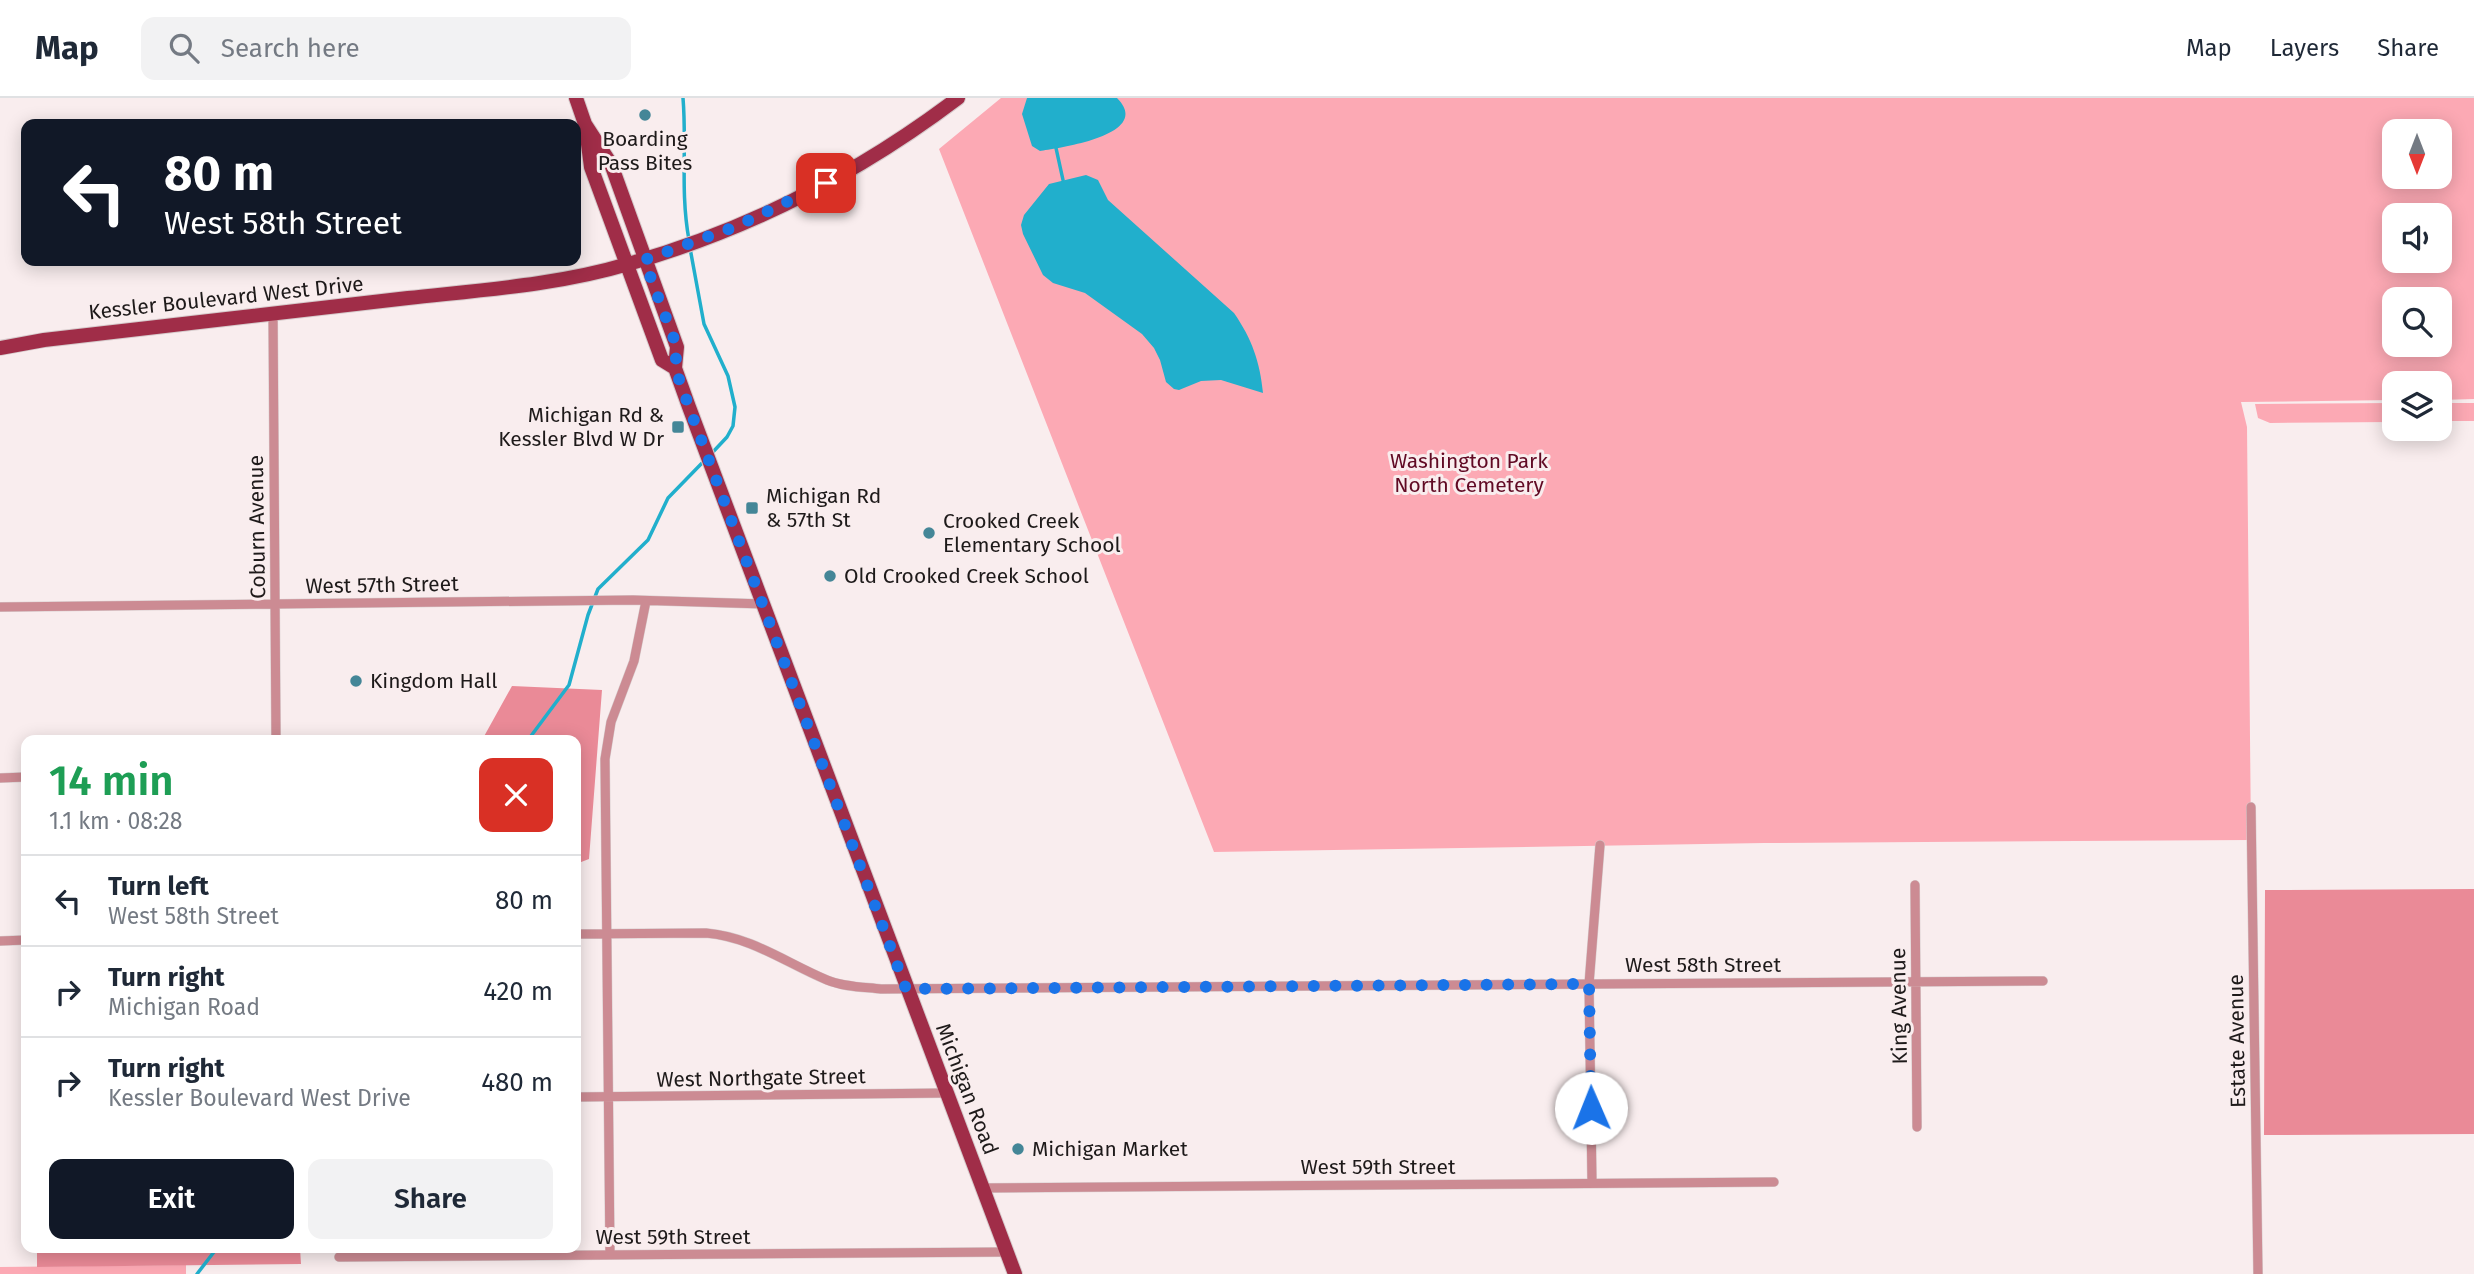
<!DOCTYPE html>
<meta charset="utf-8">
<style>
:root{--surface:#fff;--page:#f2f2f3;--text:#1f2937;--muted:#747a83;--line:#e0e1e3;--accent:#111827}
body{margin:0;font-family:"Fira Sans",sans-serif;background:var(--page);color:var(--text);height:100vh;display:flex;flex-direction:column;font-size:26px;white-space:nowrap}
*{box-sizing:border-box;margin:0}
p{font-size:23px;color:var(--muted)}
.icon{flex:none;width:38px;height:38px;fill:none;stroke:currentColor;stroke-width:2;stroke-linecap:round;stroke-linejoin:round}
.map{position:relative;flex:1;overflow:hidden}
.panel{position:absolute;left:21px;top:637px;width:560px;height:518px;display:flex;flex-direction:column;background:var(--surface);border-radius:14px;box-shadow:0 4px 18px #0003}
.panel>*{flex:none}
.top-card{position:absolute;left:21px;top:21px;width:560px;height:147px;border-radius:14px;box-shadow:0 4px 18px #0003;background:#111827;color:#fff;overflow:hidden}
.needle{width:46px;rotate:180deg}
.tools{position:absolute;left:2382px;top:21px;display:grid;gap:14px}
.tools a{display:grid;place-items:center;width:70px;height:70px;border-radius:14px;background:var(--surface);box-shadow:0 4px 18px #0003;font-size:35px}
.pin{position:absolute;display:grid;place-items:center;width:60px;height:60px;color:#fff;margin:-30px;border-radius:14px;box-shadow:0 4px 10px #0006}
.me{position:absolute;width:77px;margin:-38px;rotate:359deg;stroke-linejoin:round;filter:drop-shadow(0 0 5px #0008)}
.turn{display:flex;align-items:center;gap:24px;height:147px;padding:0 28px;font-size:32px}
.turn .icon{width:91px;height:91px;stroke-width:2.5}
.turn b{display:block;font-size:49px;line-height:60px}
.round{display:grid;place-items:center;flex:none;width:74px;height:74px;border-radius:14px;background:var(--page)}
.headline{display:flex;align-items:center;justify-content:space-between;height:119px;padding:0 28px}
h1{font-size:42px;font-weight:600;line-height:52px;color:#1e9e55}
.button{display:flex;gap:14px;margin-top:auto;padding:14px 28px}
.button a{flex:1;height:80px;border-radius:14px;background:var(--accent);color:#fff;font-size:28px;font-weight:600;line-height:80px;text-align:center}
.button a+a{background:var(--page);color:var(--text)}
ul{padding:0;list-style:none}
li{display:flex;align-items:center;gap:21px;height:91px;padding:0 28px;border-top:2px solid var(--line)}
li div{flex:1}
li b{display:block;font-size:26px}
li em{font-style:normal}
header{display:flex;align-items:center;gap:42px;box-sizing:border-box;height:98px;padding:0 35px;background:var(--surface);border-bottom:2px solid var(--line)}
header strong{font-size:33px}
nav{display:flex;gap:38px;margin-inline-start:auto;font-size:24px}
.search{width:490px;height:63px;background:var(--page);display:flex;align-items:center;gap:18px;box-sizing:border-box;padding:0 24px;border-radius:14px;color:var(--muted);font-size:26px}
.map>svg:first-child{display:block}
</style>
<header>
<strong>Map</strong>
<div class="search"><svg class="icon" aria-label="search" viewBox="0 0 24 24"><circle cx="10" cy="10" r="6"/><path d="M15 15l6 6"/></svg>Search here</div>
<nav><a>Map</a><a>Layers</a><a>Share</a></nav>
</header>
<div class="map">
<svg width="2474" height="1176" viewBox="0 0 2474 1176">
<rect width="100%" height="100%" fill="#f9edee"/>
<path fill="#fca9b4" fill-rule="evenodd" d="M1001,0h1473v301l-34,1v-17h-46v17l-153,2 6,25 4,413 -487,3 -550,9 -275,-703zM2394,33h46v46h-46zM2394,117h46v46h-46zM2394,201h46v46h-46z
M2394,305v19l-124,1 -12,-5 -3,-14z
M2440,305h34v18h-34z
M186,1167v9h-186v-7z"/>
<path fill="#ea8a97" d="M512,588l90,4 -13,169 -13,5v-124h-94z
M2474,791v245l-210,1 1,-245z
M37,1150h263l1,16 -264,3z"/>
<path fill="#21afcc" d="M1027,0h90c37,37 -58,50 -77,53l-8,-5 -10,-32z
M1086,77l12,5 10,20 126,113c18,26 26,49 29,80l-42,-13 -20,1 -22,9 -5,-1 -8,-7 -6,-22 -6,-12 -12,-14 -57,-41 -32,-10 -10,-8 -20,-41 -2,-9 3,-10 25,-31z"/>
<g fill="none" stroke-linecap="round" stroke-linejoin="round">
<path stroke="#21afcc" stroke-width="3.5" d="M683,0c4,48 -3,93 6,142
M1056,50l7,32
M690,150l14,76 24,52 7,31 -2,19 -6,11 -15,16
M528,642l41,-55 19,-70 10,-26 50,-49 20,-42 36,-37
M197,1176l20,-26"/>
<g stroke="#d6cbcc" stroke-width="10">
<path id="minor" d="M273,215l3,427
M0,509l633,-7 131,4
M0,680l26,-1
M2251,709l7,467
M1915,787l2,242
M576,836l130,-1c46,4 80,30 121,47 17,7 36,7 54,9l1162,-8
M0,843l26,-1
M576,999l371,-4
M1592,1085l-3,-199 11,-139
M982,1090l792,-6
M610,1157l-5,-496 6,-37 23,-61 12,-60
M339,1159l668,-5"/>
</g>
<g stroke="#d6cbcc" stroke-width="16">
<path id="primary" d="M576,0l9,26 26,40 66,183 -2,21 14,39 326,867
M586,31l5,38 71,193 13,8
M0,250l44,-8c122,-14 243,-28 364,-42 73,-8 150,-13 220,-34 120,-34 231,-91 330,-166"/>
</g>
<use href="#minor" stroke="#cc8b93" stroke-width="9"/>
<use href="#primary" stroke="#a02d48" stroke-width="14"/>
</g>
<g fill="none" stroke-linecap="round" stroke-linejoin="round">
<path stroke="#1a73e8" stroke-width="12" stroke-dasharray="0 21.6" d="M826,85l-89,43 -93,34 33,87 -2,21 14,39 217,582 683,-5 2,124"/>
</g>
<g fill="#448697" stroke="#f9edee" stroke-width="2.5">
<circle cx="645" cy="17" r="7"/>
<rect x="671" y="322" width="14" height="14" rx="3.5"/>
<rect x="745" y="403" width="14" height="14" rx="3.5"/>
<circle cx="929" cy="435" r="7"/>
<circle cx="830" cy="478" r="7"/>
<circle cx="356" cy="583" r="7"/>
<circle cx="1018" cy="1051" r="7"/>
</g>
<g text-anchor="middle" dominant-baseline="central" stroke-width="6" stroke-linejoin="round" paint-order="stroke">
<g font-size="21" fill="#1e1a1a" stroke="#f9edee" text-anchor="start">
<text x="645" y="41" text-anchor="middle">Boarding<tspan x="645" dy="24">Pass Bites</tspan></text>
<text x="664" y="317" text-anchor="end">Michigan Rd &amp;<tspan x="664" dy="24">Kessler Blvd W Dr</tspan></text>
<text x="766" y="398">Michigan Rd<tspan x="766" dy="24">&amp; 57th St</tspan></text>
<text x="943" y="423">Crooked Creek<tspan x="943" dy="24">Elementary School</tspan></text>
<text x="844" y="478">Old Crooked Creek School</text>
<text x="370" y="583">Kingdom Hall</text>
<text x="1032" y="1051">Michigan Market</text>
</g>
<g font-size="21" fill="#1e1a1a" stroke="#f9edee">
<text transform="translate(226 200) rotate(-6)">Kessler Boulevard West Drive</text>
<text transform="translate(257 429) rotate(-91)">Coburn Avenue</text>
<text transform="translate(382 487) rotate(-1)">West 57th Street</text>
<text x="1703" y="867">West 58th Street</text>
<text transform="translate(1899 908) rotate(-91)">King Avenue</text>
<text transform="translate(2237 943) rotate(-91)">Estate Avenue</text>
<text transform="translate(761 980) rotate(-1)">West Northgate Street</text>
<text transform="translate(967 991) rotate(69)">Michigan Road</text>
<text x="1378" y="1069">West 59th Street</text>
<text x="673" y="1139">West 59th Street</text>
</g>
<g font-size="21" fill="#610a24" stroke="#f9edee">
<text x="1469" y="363">Washington Park<tspan x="1469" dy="24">North Cemetery</tspan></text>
</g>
</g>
</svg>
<div class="tools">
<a><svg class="needle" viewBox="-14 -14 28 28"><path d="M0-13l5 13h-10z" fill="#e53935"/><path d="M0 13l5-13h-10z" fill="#747a83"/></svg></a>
<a><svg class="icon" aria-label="sound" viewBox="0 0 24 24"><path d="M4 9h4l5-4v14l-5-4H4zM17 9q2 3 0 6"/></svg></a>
<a><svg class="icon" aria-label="search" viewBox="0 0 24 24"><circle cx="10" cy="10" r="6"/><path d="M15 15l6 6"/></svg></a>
<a><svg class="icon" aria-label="layers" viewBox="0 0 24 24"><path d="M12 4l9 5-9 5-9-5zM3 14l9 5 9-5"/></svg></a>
</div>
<div class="pin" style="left:826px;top:85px;background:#d93025"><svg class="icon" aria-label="arrive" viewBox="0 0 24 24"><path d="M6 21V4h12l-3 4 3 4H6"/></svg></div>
<svg class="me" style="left:1591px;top:1010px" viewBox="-20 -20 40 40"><circle r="19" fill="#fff"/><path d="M0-13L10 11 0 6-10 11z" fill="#1a73e8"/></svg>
<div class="top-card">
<div class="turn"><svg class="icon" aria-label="left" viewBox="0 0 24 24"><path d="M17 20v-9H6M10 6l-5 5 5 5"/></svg><div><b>80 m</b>West 58th Street</div></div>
</div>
<section class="panel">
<div class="headline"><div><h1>14 min</h1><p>1.1 km · 08:28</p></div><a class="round" style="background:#d93025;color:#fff"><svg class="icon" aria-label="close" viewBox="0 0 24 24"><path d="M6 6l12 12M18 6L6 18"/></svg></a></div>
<ul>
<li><svg class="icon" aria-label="left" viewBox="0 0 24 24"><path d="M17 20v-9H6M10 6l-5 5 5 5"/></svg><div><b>Turn left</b><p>West 58th Street</p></div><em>80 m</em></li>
<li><svg class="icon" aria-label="right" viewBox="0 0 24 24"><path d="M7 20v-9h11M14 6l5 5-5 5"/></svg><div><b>Turn right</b><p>Michigan Road</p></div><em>420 m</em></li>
<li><svg class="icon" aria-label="right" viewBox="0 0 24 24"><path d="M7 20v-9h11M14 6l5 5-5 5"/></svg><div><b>Turn right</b><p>Kessler Boulevard West Drive</p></div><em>480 m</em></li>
</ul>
<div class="button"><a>Exit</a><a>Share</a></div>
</section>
</div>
